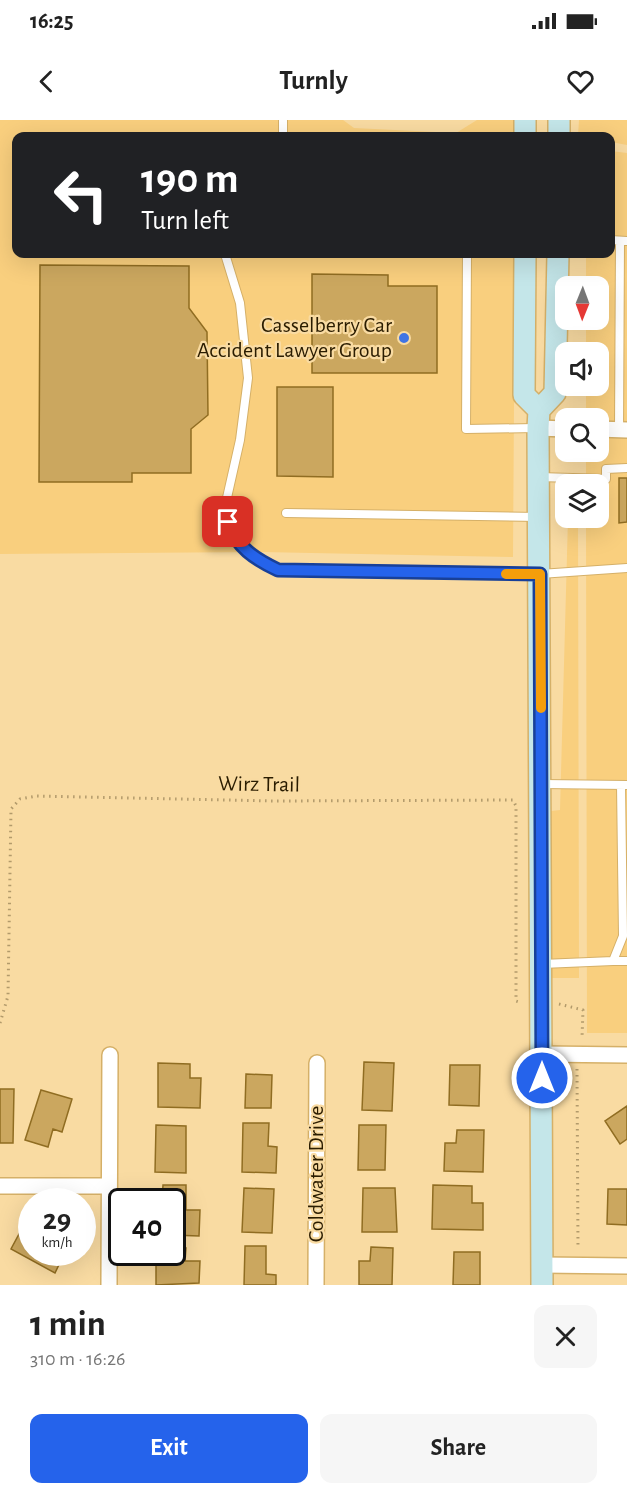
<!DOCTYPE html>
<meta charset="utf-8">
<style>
:root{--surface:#fff;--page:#f6f6f6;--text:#222;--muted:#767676;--accent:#2563eb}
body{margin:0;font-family:"Alegreya Sans",sans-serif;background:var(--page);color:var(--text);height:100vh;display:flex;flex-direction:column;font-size:22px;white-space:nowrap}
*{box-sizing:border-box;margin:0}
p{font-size:20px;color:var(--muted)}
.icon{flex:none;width:33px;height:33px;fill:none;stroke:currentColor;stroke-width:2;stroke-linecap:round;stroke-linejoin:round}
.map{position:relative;height:1165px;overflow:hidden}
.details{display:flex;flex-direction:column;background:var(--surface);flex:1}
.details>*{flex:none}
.hud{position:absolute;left:12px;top:12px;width:603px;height:126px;border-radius:12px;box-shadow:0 6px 24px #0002;background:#202124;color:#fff;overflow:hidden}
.needle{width:39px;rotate:181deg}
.controls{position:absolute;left:555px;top:156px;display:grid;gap:12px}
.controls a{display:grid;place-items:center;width:54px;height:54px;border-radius:12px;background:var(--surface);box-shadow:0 6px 24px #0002;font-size:30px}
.speed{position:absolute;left:18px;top:1068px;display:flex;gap:12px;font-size:30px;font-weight:700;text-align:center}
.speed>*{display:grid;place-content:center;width:78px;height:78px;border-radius:50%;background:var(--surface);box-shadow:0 6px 24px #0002;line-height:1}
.speed small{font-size:15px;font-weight:400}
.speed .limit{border:3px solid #111;border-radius:9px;background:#fff;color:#111}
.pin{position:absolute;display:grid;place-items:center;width:51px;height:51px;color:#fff;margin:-26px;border-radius:12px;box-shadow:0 3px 9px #0006}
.me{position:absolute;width:66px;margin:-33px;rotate:0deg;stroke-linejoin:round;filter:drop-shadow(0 0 4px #0008)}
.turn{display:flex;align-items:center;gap:21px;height:126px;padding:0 30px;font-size:27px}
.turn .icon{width:78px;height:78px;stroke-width:2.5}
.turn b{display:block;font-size:42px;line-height:51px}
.round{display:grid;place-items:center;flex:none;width:63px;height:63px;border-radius:12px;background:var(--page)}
.headline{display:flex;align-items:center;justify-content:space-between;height:102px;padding:0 30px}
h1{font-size:36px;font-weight:700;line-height:45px}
.primary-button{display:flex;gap:12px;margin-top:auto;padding:12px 30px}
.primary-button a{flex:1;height:69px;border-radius:12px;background:var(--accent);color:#fff;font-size:24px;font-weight:700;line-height:69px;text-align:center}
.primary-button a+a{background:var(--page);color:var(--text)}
.status{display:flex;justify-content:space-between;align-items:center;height:42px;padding:0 30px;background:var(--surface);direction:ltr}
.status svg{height:16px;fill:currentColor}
header{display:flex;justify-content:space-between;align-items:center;height:78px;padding:0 30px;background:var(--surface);font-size:27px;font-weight:700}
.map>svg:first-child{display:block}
</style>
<div class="status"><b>16:25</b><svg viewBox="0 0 49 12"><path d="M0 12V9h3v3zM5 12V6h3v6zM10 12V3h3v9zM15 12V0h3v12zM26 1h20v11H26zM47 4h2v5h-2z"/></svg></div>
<header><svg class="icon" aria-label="back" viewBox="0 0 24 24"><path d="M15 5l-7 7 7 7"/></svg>Turnly<svg class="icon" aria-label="heart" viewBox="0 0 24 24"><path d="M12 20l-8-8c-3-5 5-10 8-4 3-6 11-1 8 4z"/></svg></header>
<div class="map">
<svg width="627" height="1165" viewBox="0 0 627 1165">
<rect width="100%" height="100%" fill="#f9dba2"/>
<path fill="#f9cf7e" d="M0,0h343l11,8 102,5 21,-13h39v16h-500v118h499l-2,303 -251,-5 -262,2z
M579,0h48v25l-16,-3 -1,-6h-32z
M611,31l16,2v880h-40l-1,-515h12v-34h-12v-32h12v-34h-12v-32h12v-34h-12v-32h12v-34h-12v-32h24z
M568,398h10l1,460h-27l-1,-167 9,-1z"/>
<path fill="#cba75f" stroke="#906d22" stroke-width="1.5" d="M40,145l149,1v42l18,24 1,83 -17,14v44h-59v9h-93z
M312,154l76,1v11h49v87h-125z
M277,267h56v90l-56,-1z
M619,358h8v44l-8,1z
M364,942l30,1 -2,48 -30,-1z
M158,943l32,1v14h11l-1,30 -42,-1z
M450,945h30l-1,41 -30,-1z
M246,954l26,1 -1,33h-26z
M0,969h14l-1,54h-13z
M41,970l31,9 -10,33 -9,-3 -5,18 -23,-7z
M627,986v33l-7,5 -15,-23z
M243,1003h26l-1,23 9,1 -1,26 -34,-1z
M156,1005l30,1v47l-31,-1z
M359,1005h27l-1,45h-27z
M457,1010h27l-1,42 -39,-1 1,-28h11z
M163,1065h23v25h14l-1,26 -27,-1v-33h-10z
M433,1065l39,1v17h11v27l-51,-1z
M244,1068l30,1 -2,44 -30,-1z
M363,1068h32l2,44h-35z
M608,1069h19v36l-20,-1z
M26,1101l6,4v27h33l-10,21 -44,-24z
M245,1126h21v28l10,1v10h-32z
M371,1127l22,1 -1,37h-33v-24h11z
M172,1128h14l-1,13h15l-1,22 -43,2v-33h16z
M454,1132h26v33h-27z"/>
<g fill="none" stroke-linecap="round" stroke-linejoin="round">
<g stroke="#d5b068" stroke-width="10">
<path id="lane" d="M283,0v16
M610,120l17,1
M225,134l15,49 8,75 -8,62 -16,71 8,25 23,23 23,11 22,2 240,2 87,-6
M467,134l-1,175 70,-1
M619,310l1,-189
M539,357l67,2v-10l21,-1
M286,393l252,4
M542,664l85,1
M613,841h14
M542,844l71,-3 10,-25 -2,-151"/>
</g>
<g stroke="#d5b068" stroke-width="18">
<path id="street" d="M538,308l28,1
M598,309l29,1
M542,934l85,1
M0,1066h109
M542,1145l85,1
M109,1165l1,-230
M316,1165l1,-222"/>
</g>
<g stroke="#d5b068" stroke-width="24">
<path id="secondary" d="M525,16v-16
M559,16v-16
M525,134l-1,141 15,15
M542,1165l-4,-857 1,-18 16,-17 3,-139"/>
</g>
<path stroke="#b29a6b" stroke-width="3" stroke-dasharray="1.5 4.5" stroke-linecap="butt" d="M559,884l24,6 -1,28
M0,903l8,-27 3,-187 9,-10 17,-3 239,5 237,-1 3,6v195l6,2
M577,949l1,180"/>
<use href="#lane" stroke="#fff" stroke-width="8"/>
<use href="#street" stroke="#fff" stroke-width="15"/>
<use href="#secondary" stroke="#c4e6e9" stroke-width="21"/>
</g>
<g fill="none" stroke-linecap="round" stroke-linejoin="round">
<g stroke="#184099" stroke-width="15">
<path id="route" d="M228,402c8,25 27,37 50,48l262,4 2,504"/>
</g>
<use href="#route" stroke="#2563eb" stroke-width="10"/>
<path stroke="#f59e0b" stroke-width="10" d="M506,454h34l1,134"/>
</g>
<circle fill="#3f74e4" stroke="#f9dba2" stroke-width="2" cx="404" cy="218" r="6"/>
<g text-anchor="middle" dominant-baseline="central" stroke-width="4.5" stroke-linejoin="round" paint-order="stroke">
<g font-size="22" fill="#2a1c00" stroke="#f9dba2" text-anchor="end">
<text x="392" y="205">Casselberry Car<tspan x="392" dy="25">Accident Lawyer Group</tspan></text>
</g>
<g font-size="22" fill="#2a1c00" stroke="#f9dba2">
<text transform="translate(259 664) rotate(1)">Wirz Trail</text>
<text transform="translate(316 1054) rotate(-90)">Coldwater Drive</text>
</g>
</g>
</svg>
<div class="controls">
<a><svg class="needle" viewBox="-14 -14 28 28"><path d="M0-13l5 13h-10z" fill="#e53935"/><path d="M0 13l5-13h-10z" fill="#767676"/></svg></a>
<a><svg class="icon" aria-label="sound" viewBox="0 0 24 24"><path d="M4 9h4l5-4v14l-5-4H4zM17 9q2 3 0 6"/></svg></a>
<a><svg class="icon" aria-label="search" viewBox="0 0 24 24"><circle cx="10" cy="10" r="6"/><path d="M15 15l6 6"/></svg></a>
<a><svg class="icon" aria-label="layers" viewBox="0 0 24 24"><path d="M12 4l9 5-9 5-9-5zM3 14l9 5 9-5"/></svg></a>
</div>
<div class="speed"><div>29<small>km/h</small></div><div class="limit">40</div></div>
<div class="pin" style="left:228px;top:402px;background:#d93025"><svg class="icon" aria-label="arrive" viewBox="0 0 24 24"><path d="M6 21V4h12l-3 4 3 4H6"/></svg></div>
<svg class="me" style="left:542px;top:958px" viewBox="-20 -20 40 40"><circle r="17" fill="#2563eb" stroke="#fff" stroke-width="3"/><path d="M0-11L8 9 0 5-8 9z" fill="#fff"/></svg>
<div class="hud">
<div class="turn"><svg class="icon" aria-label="left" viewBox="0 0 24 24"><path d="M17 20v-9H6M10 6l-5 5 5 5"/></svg><div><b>190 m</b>Turn left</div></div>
</div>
</div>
<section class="details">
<div class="headline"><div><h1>1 min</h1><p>310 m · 16:26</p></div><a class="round"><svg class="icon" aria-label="close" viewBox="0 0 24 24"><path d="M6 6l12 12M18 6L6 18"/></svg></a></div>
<div class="primary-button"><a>Exit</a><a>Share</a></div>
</section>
